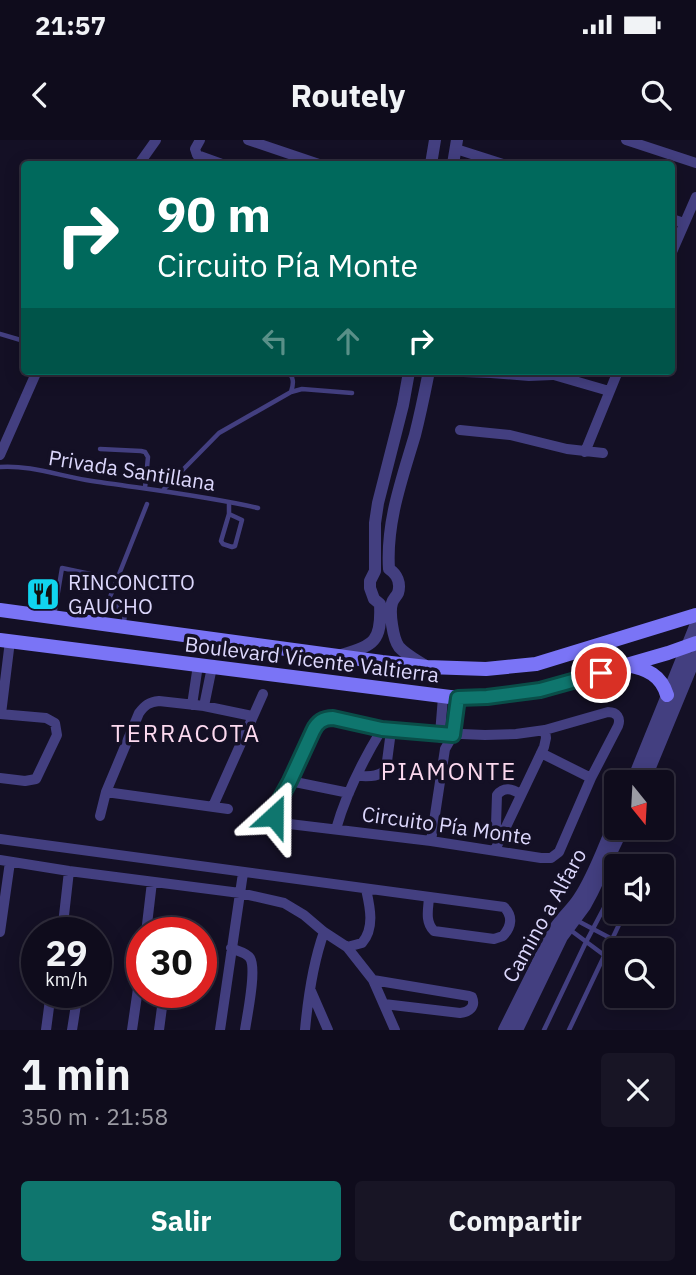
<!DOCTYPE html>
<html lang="es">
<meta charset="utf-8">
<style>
:root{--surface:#0f0c1c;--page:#181525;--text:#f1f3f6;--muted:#9b9ba3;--line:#2f2c3b;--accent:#0f766e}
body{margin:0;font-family:"IBM Plex Sans",sans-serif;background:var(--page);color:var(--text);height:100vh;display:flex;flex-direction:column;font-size:26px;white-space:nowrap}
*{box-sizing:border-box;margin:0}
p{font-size:23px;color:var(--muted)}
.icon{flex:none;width:38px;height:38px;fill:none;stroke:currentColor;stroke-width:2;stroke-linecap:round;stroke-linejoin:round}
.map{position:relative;height:890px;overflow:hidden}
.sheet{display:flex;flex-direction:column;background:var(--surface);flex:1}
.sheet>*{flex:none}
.top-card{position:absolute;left:21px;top:21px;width:654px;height:214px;border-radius:7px;box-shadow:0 4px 18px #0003,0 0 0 2px var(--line);background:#00695c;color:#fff;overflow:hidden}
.needle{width:46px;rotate:162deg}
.buttons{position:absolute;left:604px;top:630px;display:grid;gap:14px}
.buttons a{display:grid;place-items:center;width:70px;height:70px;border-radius:7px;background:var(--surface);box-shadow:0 4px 18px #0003,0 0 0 2px var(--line);font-size:35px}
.speed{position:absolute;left:21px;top:777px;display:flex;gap:14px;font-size:35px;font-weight:700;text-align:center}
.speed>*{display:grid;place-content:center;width:91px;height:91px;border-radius:50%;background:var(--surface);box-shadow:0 4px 18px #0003,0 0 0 2px var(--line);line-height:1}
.speed small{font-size:18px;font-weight:400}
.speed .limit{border:10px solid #d22;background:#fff;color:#111}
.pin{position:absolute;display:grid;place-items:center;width:60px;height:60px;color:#fff;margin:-30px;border:4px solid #fff;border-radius:50%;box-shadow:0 2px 7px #0007}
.me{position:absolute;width:77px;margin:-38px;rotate:24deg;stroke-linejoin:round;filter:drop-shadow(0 0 5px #0008)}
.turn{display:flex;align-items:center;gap:24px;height:147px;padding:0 21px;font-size:32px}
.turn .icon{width:91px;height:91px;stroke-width:2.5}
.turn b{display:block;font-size:49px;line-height:60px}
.lanes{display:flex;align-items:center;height:66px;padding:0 21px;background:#0003;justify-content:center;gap:35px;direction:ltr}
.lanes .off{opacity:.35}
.round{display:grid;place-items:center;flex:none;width:74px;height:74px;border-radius:7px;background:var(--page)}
.head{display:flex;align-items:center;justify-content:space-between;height:119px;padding:0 21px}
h1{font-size:42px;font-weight:800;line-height:52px}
.button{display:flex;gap:14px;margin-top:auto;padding:14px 21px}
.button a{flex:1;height:80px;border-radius:7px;background:var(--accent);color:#fff;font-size:28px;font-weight:800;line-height:80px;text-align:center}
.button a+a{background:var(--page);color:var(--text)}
.status{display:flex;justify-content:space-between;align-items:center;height:49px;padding:0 35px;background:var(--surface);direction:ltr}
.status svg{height:19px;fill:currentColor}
header{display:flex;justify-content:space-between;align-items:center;height:91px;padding:0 21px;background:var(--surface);font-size:32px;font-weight:800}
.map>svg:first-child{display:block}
</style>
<div class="status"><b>21:57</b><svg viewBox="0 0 49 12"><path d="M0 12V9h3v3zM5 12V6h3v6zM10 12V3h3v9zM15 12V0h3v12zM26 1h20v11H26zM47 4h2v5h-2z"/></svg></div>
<header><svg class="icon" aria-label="back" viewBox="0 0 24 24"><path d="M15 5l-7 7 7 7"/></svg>Routely<svg class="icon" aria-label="search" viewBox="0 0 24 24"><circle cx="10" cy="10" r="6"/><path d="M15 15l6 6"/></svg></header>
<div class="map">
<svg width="696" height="890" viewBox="0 0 696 890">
<rect width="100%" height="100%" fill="#141025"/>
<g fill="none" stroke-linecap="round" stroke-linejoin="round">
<path stroke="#433f80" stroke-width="4.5" d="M0,194l24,7
M287,231c7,6 7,12 4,21
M100,309l41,2 4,1 3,5 -3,31
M0,327c29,-2 57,8 86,13 58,9 115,15 172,28
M164,349l55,-56 72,-41 11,-3 50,4
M229,374l13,6 -7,26 -3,1 -9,-3 -2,-3 8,-27v-12
M54,476l8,-48 33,7
M124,485l1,-16 -16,-5 -1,-2 39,-98
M626,726l10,-4 6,4
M576,780l36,19
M569,789l35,26
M544,890l42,-88 30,-57
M569,890l56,-118"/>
<path stroke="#433f80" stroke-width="10" d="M200,0l-5,9 2,6 25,9
M248,0l71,24
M626,0l70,23
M456,9l47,15
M139,24l17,-24
M672,79l12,4
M672,112l24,-55
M436,231l55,2 38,3 24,-1
M547,233l62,18
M460,290l50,5 57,14 36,4
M585,312l33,-81
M0,315l37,-84
M192,565l6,-40
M204,566l8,-39
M608,572c9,0 13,6 10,14l-27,52 -32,74 -8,6h-10l-110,-17 -150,-18 -7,-7v-7l16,-28 23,-50c4,-9 9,-13 20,-13l58,13 94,4 31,-1 29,-4z
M0,574l46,4 9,5 2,12 -21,44 -11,2 -25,-3
M1,574l9,-73
M441,598l-1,-4 3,-37
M541,613l50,25
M357,636c11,0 21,2 29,-7l5,-38
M290,641l59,12
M106,652l122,17
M213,666l50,-112
M100,676l6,-24 33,-79c6,-8 10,-11 20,-12l45,5 48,10
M336,689c10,-35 27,-69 46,-100
M0,699l504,68c9,9 8,19 -1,29l-9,3 -60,-8c-9,-9 -6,-21 -5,-33
M500,699l-4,-14 1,-30c7,-9 15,-6 24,-1
M431,701l14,-92 8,-14 5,-37
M495,710l49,-103 2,-9 -1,-8
M0,720l69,11 171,22 44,10 20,12 20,17 23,15 26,33 22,50
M62,788l20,5
M0,792l10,-70
M62,793l7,-62
M146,793l6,-51
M347,807l15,-4c13,-15 8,-36 4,-54
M231,808c6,3 15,4 19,10 7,11 -3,58 -5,72
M373,840l96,16 3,1c4,10 -3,15 -12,16l-76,-9
M311,851l17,39
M46,890l5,-38
M72,890l6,-38
M132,890l10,-69
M159,890l5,-38
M220,890l23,-157
M305,890c3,-33 8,-67 19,-98"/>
<path stroke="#433f80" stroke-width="12" d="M431,24l4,-24
M453,24l4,-24
M338,516c35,-11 44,-12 42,-52l-6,-5 -4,-11v-7l5,-10v-48l3,-20 25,-98 6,-33
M427,527c-9,-6 -21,-12 -28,-20 -6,-8 -10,-35 -7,-44 1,-4 4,-6 6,-10 3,-10 -1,-19 -9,-24 -3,-47 13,-90 26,-134 5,-20 9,-39 13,-59
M632,642l64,-158
M644,642l52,-126
M504,890l51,-102c7,-11 17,-19 24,-30 16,-24 25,-53 37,-79
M517,890l45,-93 23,-31 7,-13 31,-65"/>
<path stroke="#7a74f6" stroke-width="14" d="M0,470l382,52 45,5 59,2 50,-5 160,-49
M0,500l458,58 29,-1 53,-7 128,-37 28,-10
M627,525c20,4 34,10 40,30"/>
</g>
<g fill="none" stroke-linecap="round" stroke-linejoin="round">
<g stroke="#0a4d48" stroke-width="18">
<path id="route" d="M274,676v-6l16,-29 23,-50c4,-9 10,-13 20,-13l49,11 71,6 5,-37 29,-1 53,-7 61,-17"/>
</g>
<use href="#route" stroke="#0f766e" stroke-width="12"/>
</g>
<defs>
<g id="restaurant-square" transform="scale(1.75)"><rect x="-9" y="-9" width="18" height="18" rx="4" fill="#10d4ef" stroke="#141025"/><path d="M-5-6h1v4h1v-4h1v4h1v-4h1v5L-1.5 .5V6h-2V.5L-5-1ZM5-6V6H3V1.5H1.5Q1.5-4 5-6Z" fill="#111"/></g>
</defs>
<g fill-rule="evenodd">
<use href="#restaurant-square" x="43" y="454"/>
</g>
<g text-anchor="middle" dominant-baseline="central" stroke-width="7" stroke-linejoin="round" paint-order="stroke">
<g font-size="21" fill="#dcd7fc" stroke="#141025">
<text transform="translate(132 330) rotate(9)">Privada Santillana</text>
<text transform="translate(312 519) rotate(7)">Boulevard Vicente Valtierra</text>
<text transform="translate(447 685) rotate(8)">Circuito Pía Monte</text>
<text transform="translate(544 775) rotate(-61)">Camino a Alfaro</text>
</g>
<g font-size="21" fill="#dcd7fc" stroke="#141025" text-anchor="start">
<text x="68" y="442">RINCONCITO<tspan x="68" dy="24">GAUCHO</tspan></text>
</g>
<g font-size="24" letter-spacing="2" fill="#fcd9ef" stroke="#141025">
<text x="186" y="593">TERRACOTA</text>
<text x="449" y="631">PIAMONTE</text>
</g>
</g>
</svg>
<div class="buttons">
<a><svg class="needle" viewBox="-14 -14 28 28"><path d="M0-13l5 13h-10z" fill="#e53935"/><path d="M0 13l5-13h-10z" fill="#9b9ba3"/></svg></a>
<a><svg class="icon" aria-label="sound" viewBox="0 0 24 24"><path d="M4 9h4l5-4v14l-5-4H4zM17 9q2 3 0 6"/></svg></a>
<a><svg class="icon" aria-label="search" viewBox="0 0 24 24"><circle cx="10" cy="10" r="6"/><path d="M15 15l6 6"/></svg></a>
</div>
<div class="speed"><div>29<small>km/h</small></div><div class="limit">30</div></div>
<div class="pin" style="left:601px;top:533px;background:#d93025"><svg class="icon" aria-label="arrive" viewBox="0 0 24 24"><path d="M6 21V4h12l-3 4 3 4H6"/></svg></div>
<svg class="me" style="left:274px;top:676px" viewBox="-20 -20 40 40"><path d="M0-17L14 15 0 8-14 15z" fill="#0f766e" stroke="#fff" stroke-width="4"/></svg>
<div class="top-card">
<div class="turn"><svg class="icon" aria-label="right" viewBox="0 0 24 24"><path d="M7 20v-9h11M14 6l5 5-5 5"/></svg><div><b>90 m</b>Circuito Pía Monte</div></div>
<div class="lanes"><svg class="icon off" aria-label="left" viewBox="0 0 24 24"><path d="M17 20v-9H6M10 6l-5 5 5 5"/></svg><svg class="icon off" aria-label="ahead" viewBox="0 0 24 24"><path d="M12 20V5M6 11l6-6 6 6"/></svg><svg class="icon" aria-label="right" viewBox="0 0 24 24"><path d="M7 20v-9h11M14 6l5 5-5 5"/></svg></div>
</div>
</div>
<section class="sheet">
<div class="head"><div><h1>1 min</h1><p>350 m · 21:58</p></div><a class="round"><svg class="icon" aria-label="close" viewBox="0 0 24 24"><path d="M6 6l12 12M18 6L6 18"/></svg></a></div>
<div class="button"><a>Salir</a><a>Compartir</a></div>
</section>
